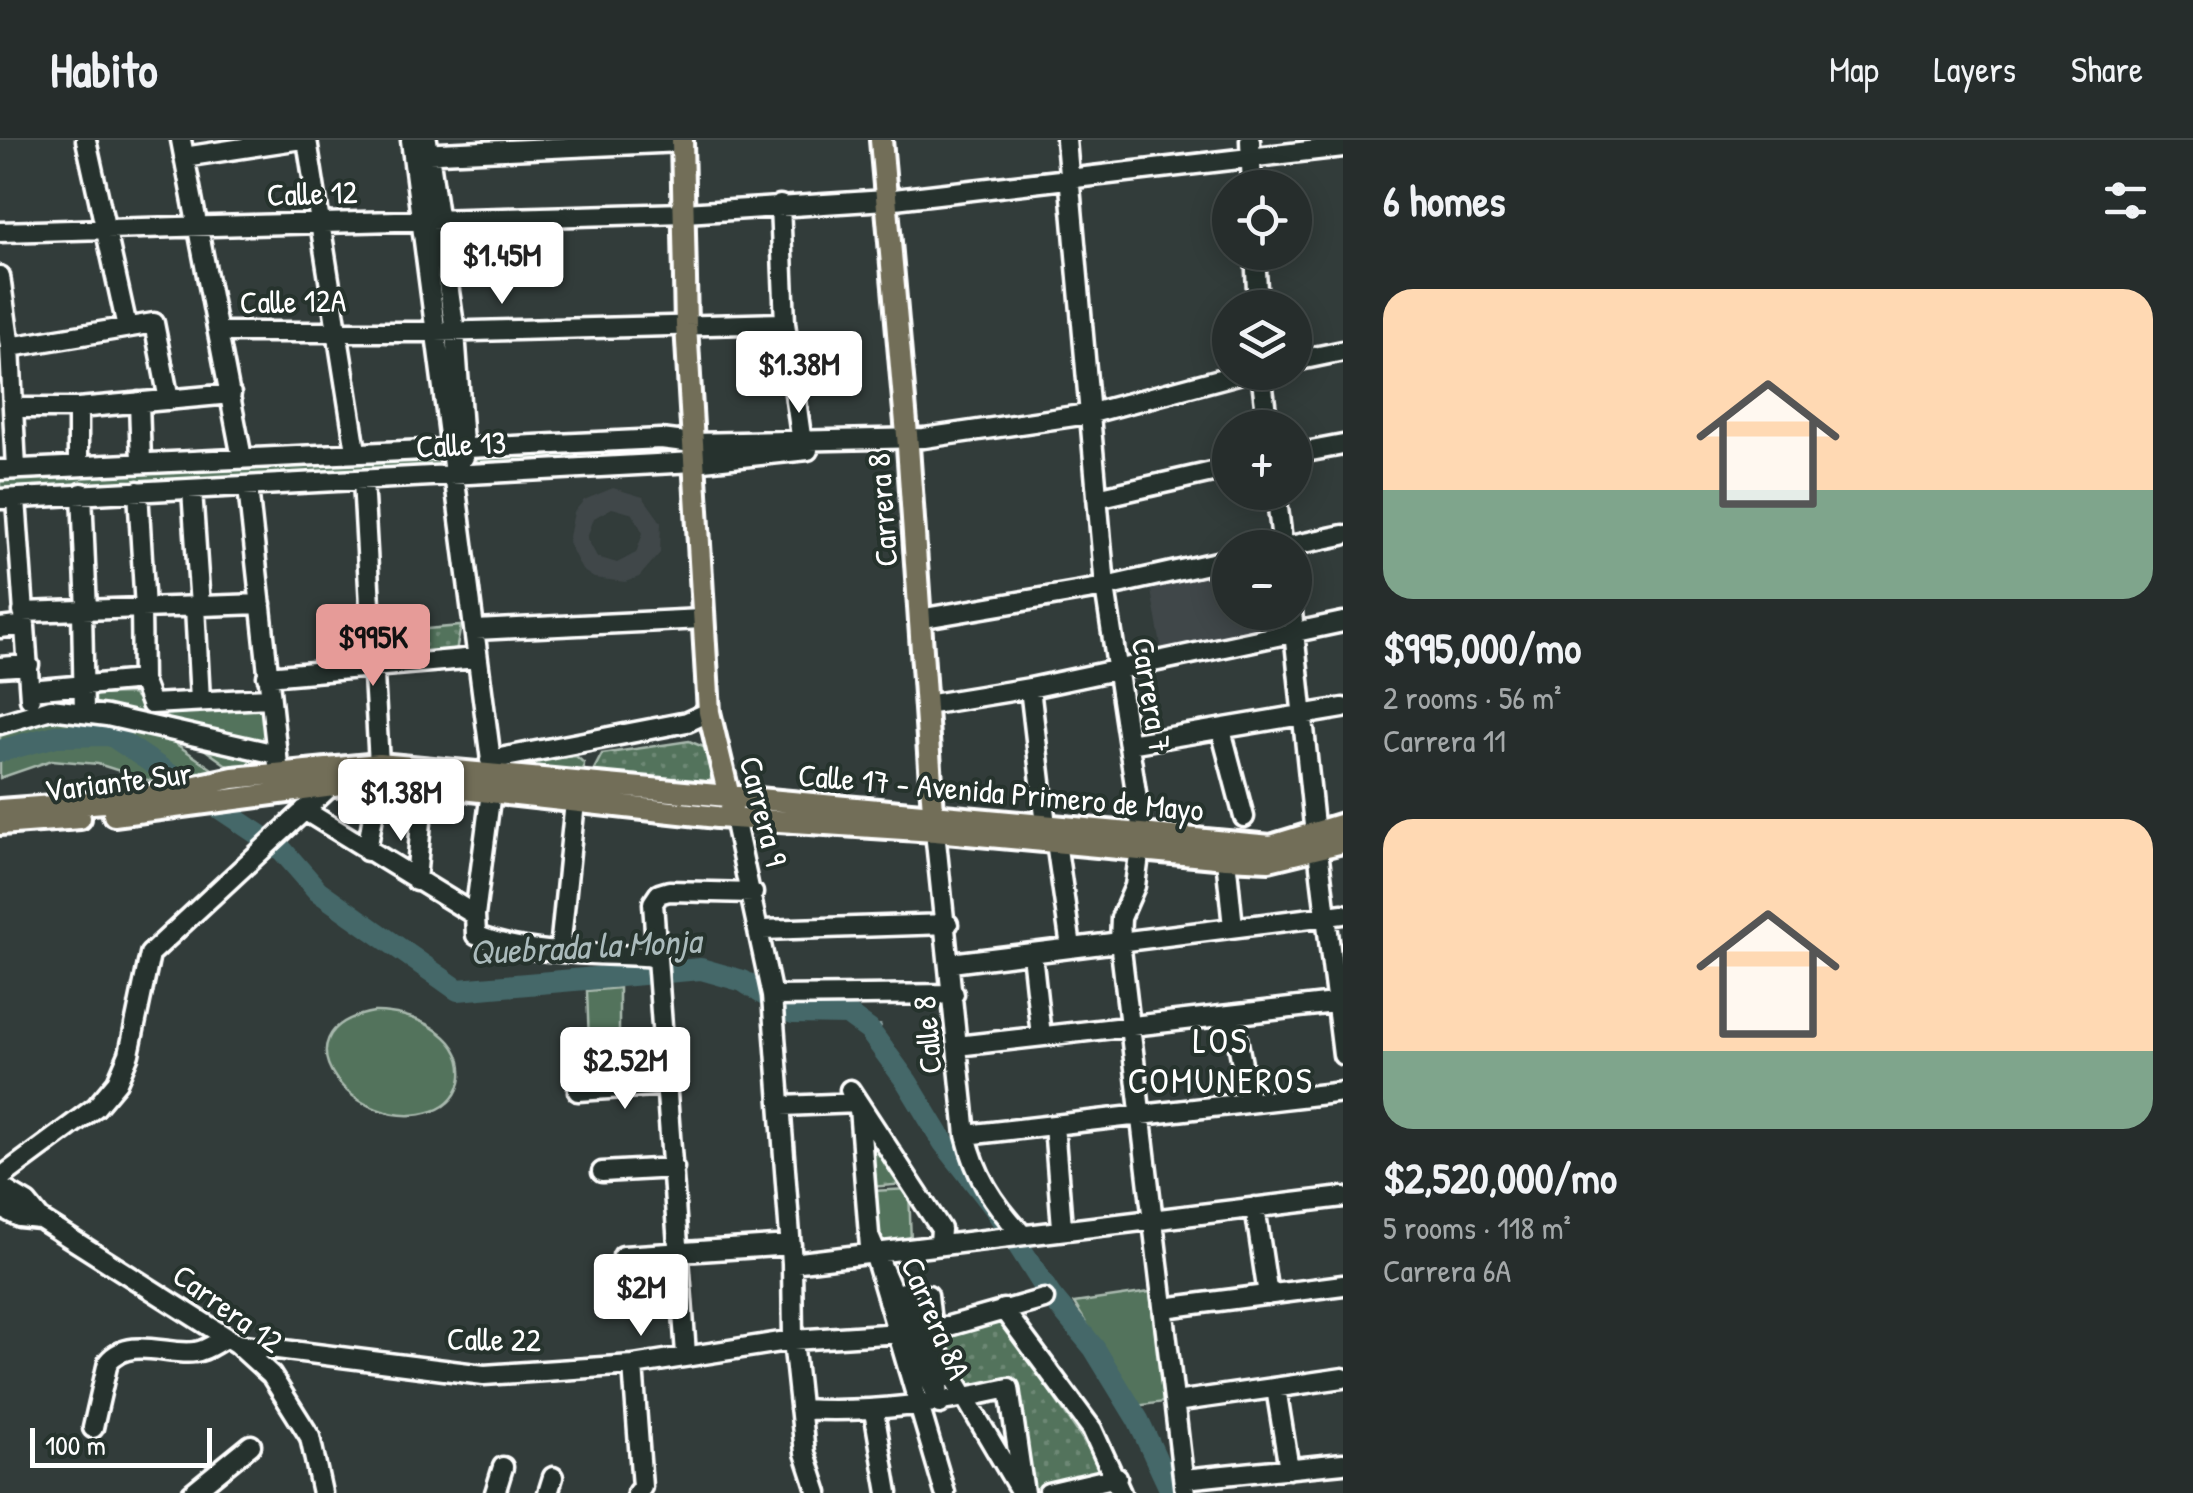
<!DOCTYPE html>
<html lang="en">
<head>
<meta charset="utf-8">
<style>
  body { margin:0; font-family:"Patrick Hand",sans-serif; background:#323938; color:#f1f3f6; height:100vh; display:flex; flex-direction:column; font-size:38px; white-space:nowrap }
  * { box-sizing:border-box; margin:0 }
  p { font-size:32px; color:#a4a8a9 }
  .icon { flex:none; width:55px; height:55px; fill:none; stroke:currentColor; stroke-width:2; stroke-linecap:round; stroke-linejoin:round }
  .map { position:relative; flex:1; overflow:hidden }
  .sheet { display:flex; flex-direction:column; background:#262d2c; width:850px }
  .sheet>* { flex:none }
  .tools { position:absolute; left:1212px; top:30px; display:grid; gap:20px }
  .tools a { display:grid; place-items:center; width:100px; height:100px; border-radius:50%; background:#262d2c; box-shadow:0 5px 25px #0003,0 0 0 2px #424948; font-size:50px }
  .scale { position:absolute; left:30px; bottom:25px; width:182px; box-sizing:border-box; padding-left:10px; border:5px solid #fff; border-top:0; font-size:28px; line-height:35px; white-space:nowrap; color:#fff; -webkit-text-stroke:8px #26332d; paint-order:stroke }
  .price { position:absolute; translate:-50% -85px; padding:0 22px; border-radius:10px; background:#fff; color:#222; font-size:32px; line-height:65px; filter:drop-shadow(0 2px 5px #0008) }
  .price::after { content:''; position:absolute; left:50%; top:60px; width:30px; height:22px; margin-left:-15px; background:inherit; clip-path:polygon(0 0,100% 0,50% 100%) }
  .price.current { background:#e69b98; color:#111 }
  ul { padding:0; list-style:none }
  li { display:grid; align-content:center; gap:20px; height:530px; padding:0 40px }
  li span { display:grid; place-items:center; height:310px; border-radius:30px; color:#555 }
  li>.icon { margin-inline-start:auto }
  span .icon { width:180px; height:180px; fill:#fffc; stroke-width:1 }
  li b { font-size:42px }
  h2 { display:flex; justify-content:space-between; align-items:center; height:120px; padding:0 40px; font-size:42px }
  header { display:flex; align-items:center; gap:60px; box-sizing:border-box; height:140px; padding:0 50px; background:#262d2c; border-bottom:2px solid #424948 }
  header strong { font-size:48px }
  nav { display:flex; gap:55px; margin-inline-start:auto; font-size:35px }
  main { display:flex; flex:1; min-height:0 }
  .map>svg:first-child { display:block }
  .built { fill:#404749; fill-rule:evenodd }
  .grass { fill:#53735c; stroke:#a9b9ae; stroke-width:2.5 }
  .park { fill:url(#park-dots); stroke:#a9b9ae; stroke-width:2.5 }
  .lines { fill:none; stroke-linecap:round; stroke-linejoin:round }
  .stream { stroke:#8fa4a5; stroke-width:4 }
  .river { stroke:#446869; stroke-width:22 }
  .minor-casing { stroke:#fff; stroke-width:25 }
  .major-casing { stroke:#fff; stroke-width:28 }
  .minor { stroke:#26332d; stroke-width:18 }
  .major { stroke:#726e59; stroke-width:20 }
  .labels { text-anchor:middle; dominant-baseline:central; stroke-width:8; stroke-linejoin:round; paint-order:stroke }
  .street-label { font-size:32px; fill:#fff; stroke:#26332d }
  .water-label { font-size:35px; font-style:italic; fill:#abbbbc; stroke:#26332d }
  .neighbourhood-label { font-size:35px; letter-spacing:2.5px; fill:#fff; stroke:#26332d }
</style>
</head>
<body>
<header>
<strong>Habito</strong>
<nav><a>Map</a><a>Layers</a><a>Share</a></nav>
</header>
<main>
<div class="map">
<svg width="1343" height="1353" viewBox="0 0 1343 1353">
  <defs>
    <pattern id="park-dots" width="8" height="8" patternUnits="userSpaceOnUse" patternTransform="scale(2.5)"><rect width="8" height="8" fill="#53735c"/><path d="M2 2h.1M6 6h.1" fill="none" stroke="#6d8874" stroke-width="1.8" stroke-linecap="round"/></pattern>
  </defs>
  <rect width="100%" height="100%" fill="#323c3a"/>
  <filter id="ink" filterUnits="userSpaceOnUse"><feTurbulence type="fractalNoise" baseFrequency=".01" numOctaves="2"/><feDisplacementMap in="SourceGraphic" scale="20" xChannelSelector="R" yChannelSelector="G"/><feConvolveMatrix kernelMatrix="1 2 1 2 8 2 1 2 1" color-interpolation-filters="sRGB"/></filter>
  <g filter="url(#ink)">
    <path class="built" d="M613 348 643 357 661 382 660 413 639 437 625 442 594 438 582 430 568 402 574 372 584 360ZM612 368 633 374 643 393 636 413 617 423 597 417 587 398 594 378Z
      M1230 429V472L1271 473 1272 489 1162 511 1150 445Z"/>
    <path class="grass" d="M446 316V324L0 350V341Z
      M132 554 144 567 251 560 268 568 265 626H228L187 597 90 569 87 555Z
      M49 576 163 595 218 633 160 644 98 624 52 620 0 638V591Z
      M576 616 584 623 583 636 524 631 530 621Z
      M619 848V898L589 902 587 851Z
      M374 872C410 871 465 893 461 937 459 954 448 966 433 971 356 997 270 890 374 872Z
      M909 1049 911 1103 875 1105 872 1051Z
      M1150 1152 1164 1262 1136 1266 1074 1163Z"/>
    <path class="park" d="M668 311 667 315 477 322V315Z
      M461 486 456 511 382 518V493Z
      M689 601 706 608 713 636 704 649 591 635 602 614Z
      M867 987 905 1044 871 1047Z
      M999 1176 1102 1328 1100 1331 1034 1349 1011 1240 946 1250 938 1190Z"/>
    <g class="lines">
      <path class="stream" d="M869 890 880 886"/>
      <path class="river" d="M0 611 56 596 111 595 282 710 318 751 458 850 701 829 743 841 793 873 847 874 869 890 907 942 944 1003 994 1067 1050 1155 1094 1208 1138 1280 1172 1353"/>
      <g class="minor-casing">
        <path id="minor" d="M86 0 127 187
          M181 0 242 318
          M307 0 356 311
          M411 0 493 636 475 775 476 795C523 816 603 813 654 817
          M427 0 455 192 464 317
          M1066 0 1105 447 1142 692 1135 746 1121 778 1120 801 1185 1353
          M1250 0 1252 48
          M418 14 682 2
          M184 17 295 0
          M780 65 785 183 803 310
          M0 92 685 73 886 60 1343 7
          M1255 112 1258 168
          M0 136 10 207 16 329
          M221 192H436L785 183
          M10 207 154 183 169 260
          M1295 221 1343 211
          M1261 232 1268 288
          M139 262 141 322
          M14 268H78L231 254
          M78 268V326
          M1295 314 1343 305
          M0 330 661 299 693 303 924 298 1088 274 1246 232
          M363 340 379 624
          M248 347 279 634
          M192 350 200 466
          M138 351 145 469
          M1276 352 1283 408
          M82 353 87 471
          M1097 358 1230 328
          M0 359 694 322 808 310
          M16 359 30 558
          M1280 408 1343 395
          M195 467 200 560
          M141 469 142 540
          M82 470 84 573
          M23 472 261 464
          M1292 472 1315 695
          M919 479 1105 447 1230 419
          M0 488 25 485
          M476 490 702 479
          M0 527 29 525
          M267 536 477 518
          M1030 548 1046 685
          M30 550 142 540 151 564 269 558
          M926 565 1030 548 1343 482
          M0 584 51 569 107 576 276 614
          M1221 590 1244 677
          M1129 604 1343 568
          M490 620 687 582 709 572
          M304 670 475 775
          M734 678 772 856 792 1123 793 1200 805 1313 818 1353
          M935 691 966 995C976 1036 992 1062 1021 1093
          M1056 702 1071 807
          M1318 710 1343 915
          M367 711 379 640
          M1226 718 1233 787
          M416 741 424 645
          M762 790 948 784
          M560 810 575 662
          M1032 813 1041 896
          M951 823 1343 774
          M772 856 954 854
          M1233 876 1249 961
          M957 906 1343 862
          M850 950 941 1089 940 1103
          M578 951 668 945
          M782 966 858 963
          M859 968 870 1107
          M1054 985 1062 1087
          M966 995 1343 952
          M602 1032 674 1028
          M0 1038 96 967 117 942 129 914 150 814 333 644
          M0 1047 27 1063 40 1079 237 1204 271 1235 310 1297 322 1353
          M0 1067 19 1077 40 1079
          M1255 1067 1268 1155
          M623 1116 791 1105
          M792 1123 1343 1057
          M903 1152 1019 1349
          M928 1155 940 1264 869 1096 945 1353
          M1164 1168 1343 1145
          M1003 1169 1092 1289 1121 1353
          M237 1204 484 1235 633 1225 793 1200 931 1191 1044 1159
          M686 1214 653 763 659 754 669 751 753 753
          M633 1225 642 1347 637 1353
          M1276 1248 1289 1329
          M1175 1262 1343 1238
          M800 1269C872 1273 938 1264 1009 1248L1024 1353
          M874 1271 888 1353
          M93 1288 108 1222C130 1196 167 1216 195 1212 205 1211 216 1203 225 1198
          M1184 1339 1343 1323
          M192 1353 251 1305
          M495 1353 503 1327
          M548 1353 553 1337
          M1048 1353 1117 1337"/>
      </g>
      <g class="major-casing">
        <path id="major" d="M682 0 686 185 709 572 732 669
          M881 0 908 306 934 686
          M0 670 131 660 233 638 379 624 1271 706 1343 684
          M114 675 379 640 717 677 935 691 1226 718 1269 720 1343 702
          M0 684 80 678"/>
      </g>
      <use href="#minor" class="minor"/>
      <use href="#major" class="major"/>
    </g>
  </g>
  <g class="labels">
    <g class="street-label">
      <text transform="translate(312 53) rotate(-2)">Calle 12</text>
      <text transform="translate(293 161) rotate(-1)">Calle 12A</text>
      <text transform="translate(461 304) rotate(-3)">Calle 13</text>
      <text transform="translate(882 370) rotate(-94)">Carrera 8</text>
      <text transform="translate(1152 555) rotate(81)">Carrera 7</text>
      <text transform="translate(118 641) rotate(-7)">Variante Sur</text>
      <text transform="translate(1001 652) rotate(5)">Calle 17 - Avenida Primero de Mayo</text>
      <text transform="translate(764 671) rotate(76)">Carrera 9</text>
      <text transform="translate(927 895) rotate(-95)">Calle 8</text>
      <text transform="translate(228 1168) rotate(36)">Carrera 12</text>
      <text transform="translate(936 1178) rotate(67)">Carrera 8A</text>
      <text transform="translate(494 1199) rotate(1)">Calle 22</text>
    </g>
    <g class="water-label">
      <text transform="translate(585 806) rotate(-3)">Quebrada la Monja</text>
    </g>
    <g class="neighbourhood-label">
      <text x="1221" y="900">LOS<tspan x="1221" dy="40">COMUNEROS</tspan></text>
    </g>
  </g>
</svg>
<div class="tools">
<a><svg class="icon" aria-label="locate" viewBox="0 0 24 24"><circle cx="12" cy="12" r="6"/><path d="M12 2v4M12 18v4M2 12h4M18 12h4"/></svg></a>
<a><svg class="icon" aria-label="layers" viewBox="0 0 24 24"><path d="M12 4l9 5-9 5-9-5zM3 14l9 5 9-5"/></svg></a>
<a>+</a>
<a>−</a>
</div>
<div class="scale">100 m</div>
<b class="price" style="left:502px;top:167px">$1.45M</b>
<b class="price" style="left:799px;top:276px">$1.38M</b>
<b class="price current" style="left:373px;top:549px">$995K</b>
<b class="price" style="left:401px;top:704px">$1.38M</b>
<b class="price" style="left:625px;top:972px">$2.52M</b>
<b class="price" style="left:641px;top:1199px">$2M</b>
</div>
<section class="sheet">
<h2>6 homes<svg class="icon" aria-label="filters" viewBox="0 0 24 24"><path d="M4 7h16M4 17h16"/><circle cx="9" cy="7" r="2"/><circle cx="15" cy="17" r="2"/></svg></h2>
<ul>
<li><span style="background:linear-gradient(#ffd9b3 65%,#7fa58c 0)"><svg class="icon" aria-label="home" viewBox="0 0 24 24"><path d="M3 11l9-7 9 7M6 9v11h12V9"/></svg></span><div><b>$995,000/mo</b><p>2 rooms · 56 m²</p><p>Carrera 11</p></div></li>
<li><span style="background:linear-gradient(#ffd9b3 75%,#7fa58c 0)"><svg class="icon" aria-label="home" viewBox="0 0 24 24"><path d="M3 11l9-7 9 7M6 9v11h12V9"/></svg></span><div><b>$2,520,000/mo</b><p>5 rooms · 118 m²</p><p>Carrera 6A</p></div></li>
</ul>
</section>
</main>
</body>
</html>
